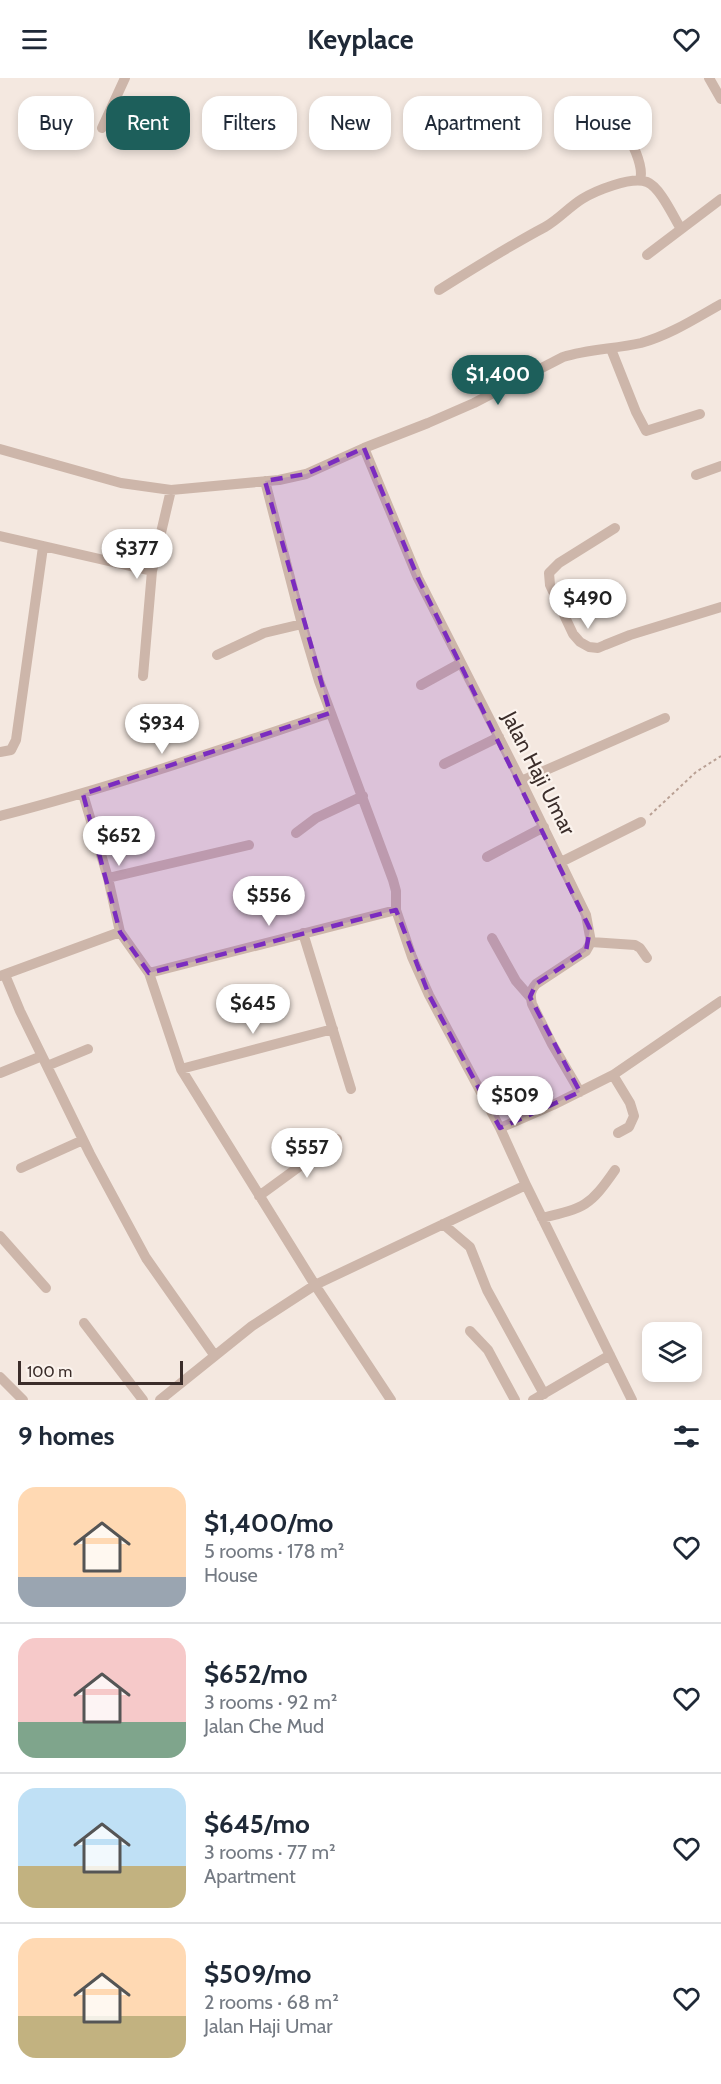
<!DOCTYPE html>
<html lang="en">
<head>
<meta charset="utf-8">
<style>
  body { margin:0; font-family:Cabin,sans-serif; background:#f6f6f7; color:#1f2937; height:100vh; display:flex; flex-direction:column; font-size:22px; white-space:nowrap }
  * { box-sizing:border-box; margin:0 }
  p { font-size:20px; color:#747a83 }
  .icon { flex:none; width:33px; height:33px; fill:none; stroke:currentColor; stroke-width:2; stroke-linecap:round; stroke-linejoin:round }
  .map { position:relative; height:1322px; overflow:hidden }
  .drawer { display:flex; flex-direction:column; background:#fff; flex:1 }
  .drawer>* { flex:none }
  .hud { position:absolute; left:18px; top:18px; width:686px; height:54px; display:flex; gap:12px }
  .buttons { position:absolute; left:642px; top:1244px; display:grid; gap:12px }
  .buttons a { display:grid; place-items:center; width:60px; height:60px; border-radius:12px; background:#fff; box-shadow:0 3px 9px #0003; font-size:30px }
  .scale { position:absolute; left:18px; bottom:15px; width:165px; box-sizing:border-box; padding-left:6px; border:3px solid #3b2d2a; border-top:0; font-size:16px; line-height:21px; white-space:nowrap; color:#3b2d2a; -webkit-text-stroke:4px #fbf3ed; paint-order:stroke }
  .price { position:absolute; translate:-50% -51px; padding:0 14px; border-radius:21px; background:#fff; color:#222; font-size:20px; line-height:39px; filter:drop-shadow(0 2px 3px #0008) }
  .price::after { content:''; position:absolute; left:50%; top:36px; width:18px; height:14px; margin-left:-9px; background:inherit; clip-path:polygon(0 0,100% 0,50% 100%) }
  .price.on { background:#1d5f5b; color:#fff }
  ul { padding:0; list-style:none }
  li { display:flex; align-items:center; gap:18px; height:150px; padding:0 18px }
  li+li { border-top:2px solid #e0e1e3 }
  li span { display:grid; place-items:center; flex:none; width:168px; height:120px; border-radius:18px; color:#555 }
  li>.icon { margin-inline-start:auto }
  span .icon { width:72px; height:72px; fill:#fffc; stroke-width:1 }
  li b { font-size:26px }
  h2 { display:flex; justify-content:space-between; align-items:center; height:72px; padding:0 18px; font-size:26px }
  .chip { padding:0 21px; border-radius:18px; background:#fff; box-shadow:0 3px 9px #0003; font-size:21px; line-height:54px }
  .chip.on { background:#1d5f5b; color:#fff }
  header { display:flex; justify-content:space-between; align-items:center; height:78px; padding:0 18px; background:#fff; font-size:27px; font-weight:700 }
  .map>svg:first-child { display:block }
  .lines { fill:none; stroke-linecap:round; stroke-linejoin:round }
  .path { stroke:#b9a094; stroke-width:2; stroke-dasharray:3 3; stroke-linecap:butt }
  .minor { stroke:#cdb6aa; stroke-width:10 }
  .marked { fill:#7b2cbf; fill-opacity:0.2; stroke:#7b2cbf; stroke-width:4.5; stroke-dasharray:12 8; stroke-linejoin:round }
  .labels { text-anchor:middle; dominant-baseline:central; stroke-width:4.5; stroke-linejoin:round; paint-order:stroke }
  .street-label { font-size:21px; fill:#3b2d2a; stroke:#fbf3ed }
</style>
</head>
<body>
<header><svg class="icon" aria-label="menu" viewBox="0 0 24 24"><path d="M4 6h16M4 12h16M4 18h16"/></svg>Keyplace<svg class="icon" aria-label="heart" viewBox="0 0 24 24"><path d="M12 20l-8-8c-3-5 5-10 8-4 3-6 11-1 8 4z"/></svg></header>
<div class="map">
<svg width="721" height="1322" viewBox="0 0 721 1322">
  <rect width="100%" height="100%" fill="#f4e8e0"/>
  <g class="lines">
    <path class="path" d="M650 737 696 694 721 678"/>
    <path class="minor" d="M709 0 721 21
      M614 31C622 48 646 84 640 102
      M102 50 125 0
      M647 177 721 121
      M439 212C474 190 509 168 545 149 558 142 569 129 582 121 595 113 631 98 647 104 660 109 673 138 681 151
      M611 271 636 334 646 353 700 336
      M364 370 418 500 521 703 586 837 591 864 586 873 536 906C530 913 530 917 532 926L552 966 580 1014
      M0 371 121 405 171 412 279 402 306 396 364 370 428 345 474 325 563 279C588 271 615 271 641 265 670 257 696 240 721 226
      M696 397 721 388
      M265 403 302 546 319 603 393 802 396 813V832L412 879 429 917 500 1050 526 1107 632 1322
      M615 450 559 485 549 495 550 507 573 556 580 564 589 569 598 570 605 567 630 557 721 529
      M0 458 152 493
      M217 577 264 555 302 546
      M143 598 152 493 171 412
      M421 607 461 585
      M0 674 11 672 16 662 43 469
      M444 686 499 659
      M521 703 665 640
      M83 716 108 800 120 854 149 895 181 991 315 1207 391 1322
      M0 738C112 709 220 672 330 635
      M296 755 316 740 363 718
      M487 779 544 749
      M561 784 641 744
      M108 800 249 767
      M303 855 351 1011
      M492 860 516 903 530 919
      M591 864 635 867 640 870 647 880
      M149 895 396 832
      M5 897 20 933 90 1076 146 1180 215 1278
      M0 898 120 854
      M47 988 88 971
      M181 991 333 951
      M0 995 42 978
      M613 997 630 1025 634 1038 629 1049 618 1055
      M500 1050 553 1027 613 997 721 923
      M21 1090 83 1062
      M259 1118 337 1061
      M542 1140C585 1130 590 1128 615 1092
      M443 1146 470 1169 487 1212 544 1316
      M0 1158 46 1210
      M84 1245 143 1322
      M470 1253 488 1272 515 1322
      M0 1299 23 1322
      M160 1322 252 1248 315 1207 526 1107
      M533 1322 610 1277"/>
  </g>
  <path class="marked" d="M364 370 418 500 590 851 586 873 536 906 530 919 580 1014 500 1050 429 917 396 832 149 895 120 854 83 716 330 635 265 403 306 396Z"/>
  <g class="labels">
    <g class="street-label">
      <text transform="translate(539 695) rotate(63)">Jalan Haji Umar</text>
    </g>
  </g>
</svg>
<div class="buttons">
<a><svg class="icon" aria-label="layers" viewBox="0 0 24 24"><path d="M12 4l9 5-9 5-9-5zM3 14l9 5 9-5"/></svg></a>
</div>
<div class="scale">100 m</div>
<b class="price on" style="left:498px;top:328px">$1,400</b>
<b class="price" style="left:137px;top:502px">$377</b>
<b class="price" style="left:588px;top:552px">$490</b>
<b class="price" style="left:162px;top:677px">$934</b>
<b class="price" style="left:119px;top:789px">$652</b>
<b class="price" style="left:269px;top:849px">$556</b>
<b class="price" style="left:253px;top:957px">$645</b>
<b class="price" style="left:515px;top:1049px">$509</b>
<b class="price" style="left:307px;top:1101px">$557</b>
<div class="hud">
<a class="chip">Buy</a>
<a class="chip on">Rent</a>
<a class="chip">Filters</a>
<a class="chip">New</a>
<a class="chip">Apartment</a>
<a class="chip">House</a>
</div>
</div>
<section class="drawer">
<h2>9 homes<svg class="icon" aria-label="filters" viewBox="0 0 24 24"><path d="M4 7h16M4 17h16"/><circle cx="9" cy="7" r="2"/><circle cx="15" cy="17" r="2"/></svg></h2>
<ul>
<li><span style="background:linear-gradient(#ffd9b3 75%,#9aa5b1 0)"><svg class="icon" aria-label="home" viewBox="0 0 24 24"><path d="M3 11l9-7 9 7M6 9v11h12V9"/></svg></span><div><b>$1,400/mo</b><p>5 rooms · 178 m²</p><p>House</p></div><svg class="icon" aria-label="heart" viewBox="0 0 24 24"><path d="M12 20l-8-8c-3-5 5-10 8-4 3-6 11-1 8 4z"/></svg></li>
<li><span style="background:linear-gradient(#f6c9c9 70%,#7fa58c 0)"><svg class="icon" aria-label="home" viewBox="0 0 24 24"><path d="M3 11l9-7 9 7M6 9v11h12V9"/></svg></span><div><b>$652/mo</b><p>3 rooms · 92 m²</p><p>Jalan Che Mud</p></div><svg class="icon" aria-label="heart" viewBox="0 0 24 24"><path d="M12 20l-8-8c-3-5 5-10 8-4 3-6 11-1 8 4z"/></svg></li>
<li><span style="background:linear-gradient(#bfe0f5 65%,#c2b280 0)"><svg class="icon" aria-label="home" viewBox="0 0 24 24"><path d="M3 11l9-7 9 7M6 9v11h12V9"/></svg></span><div><b>$645/mo</b><p>3 rooms · 77 m²</p><p>Apartment</p></div><svg class="icon" aria-label="heart" viewBox="0 0 24 24"><path d="M12 20l-8-8c-3-5 5-10 8-4 3-6 11-1 8 4z"/></svg></li>
<li><span style="background:linear-gradient(#ffd9b3 65%,#c2b280 0)"><svg class="icon" aria-label="home" viewBox="0 0 24 24"><path d="M3 11l9-7 9 7M6 9v11h12V9"/></svg></span><div><b>$509/mo</b><p>2 rooms · 68 m²</p><p>Jalan Haji Umar</p></div><svg class="icon" aria-label="heart" viewBox="0 0 24 24"><path d="M12 20l-8-8c-3-5 5-10 8-4 3-6 11-1 8 4z"/></svg></li>
</ul>
</section>
</body>
</html>
